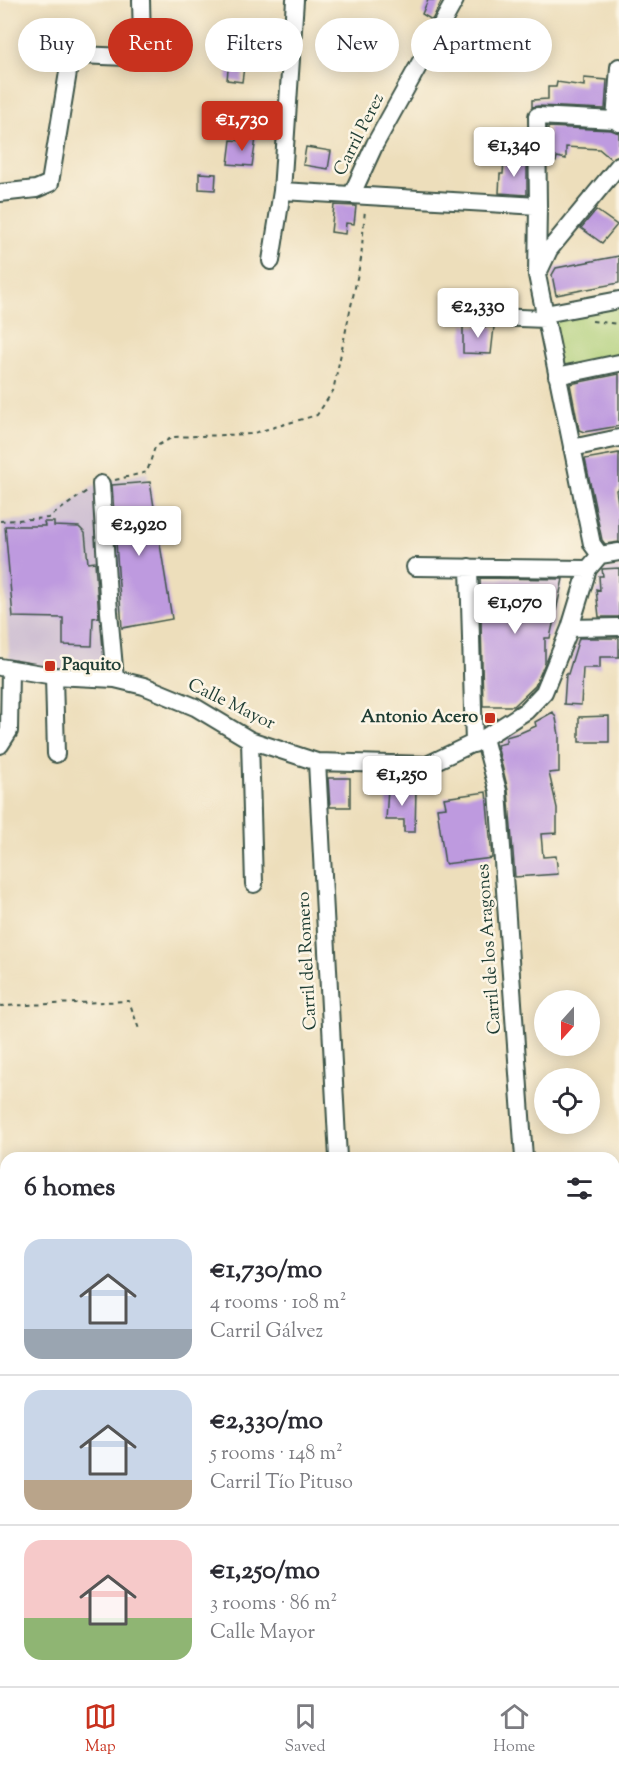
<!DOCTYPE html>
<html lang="en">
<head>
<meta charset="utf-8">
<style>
  body { margin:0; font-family:"Sorts Mill Goudy",serif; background:#f7f7f7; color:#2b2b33; height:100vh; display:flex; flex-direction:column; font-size:22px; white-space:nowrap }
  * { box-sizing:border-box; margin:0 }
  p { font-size:20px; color:#7c7c81 }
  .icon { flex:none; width:33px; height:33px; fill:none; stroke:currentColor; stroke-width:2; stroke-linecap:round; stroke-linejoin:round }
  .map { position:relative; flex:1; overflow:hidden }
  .panel { position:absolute; left:0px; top:1152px; width:620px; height:534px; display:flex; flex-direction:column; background:#fff; border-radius:18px 18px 0 0; box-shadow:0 3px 15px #0003 }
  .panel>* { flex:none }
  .hud { position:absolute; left:18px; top:18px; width:584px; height:54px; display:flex; gap:12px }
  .needle { width:39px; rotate:201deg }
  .fabs { position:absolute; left:534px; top:990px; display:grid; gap:12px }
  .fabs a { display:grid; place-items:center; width:66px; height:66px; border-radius:50%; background:#fff; box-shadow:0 3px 15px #0003; font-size:30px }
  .price { position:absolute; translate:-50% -51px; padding:0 14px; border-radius:6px; background:#fff; color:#222; font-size:20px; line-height:39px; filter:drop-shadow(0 2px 3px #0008) }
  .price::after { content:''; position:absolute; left:50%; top:36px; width:18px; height:14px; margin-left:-9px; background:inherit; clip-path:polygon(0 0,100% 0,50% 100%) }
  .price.active { background:#c8321e; color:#fff }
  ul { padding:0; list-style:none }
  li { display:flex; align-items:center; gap:18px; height:150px; padding:0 24px }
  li+li { border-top:2px solid #e1e1e2 }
  li span { display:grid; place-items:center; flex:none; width:168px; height:120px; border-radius:18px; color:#555 }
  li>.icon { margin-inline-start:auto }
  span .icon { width:72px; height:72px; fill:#fffc; stroke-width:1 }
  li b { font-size:26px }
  h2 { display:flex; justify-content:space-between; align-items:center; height:72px; padding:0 24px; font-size:26px }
  .chip { padding:0 21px; border-radius:27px; background:#fff; box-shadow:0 3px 15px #0003; font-size:21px; line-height:54px }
  .chip.active { background:#c8321e; color:#fff }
  .tabs { display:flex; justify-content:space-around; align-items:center; height:84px; border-top:2px solid #e1e1e2; background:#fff; font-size:16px; color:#7c7c81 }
  .tabs a { display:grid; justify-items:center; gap:3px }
  .tabs .active { color:#c8321e }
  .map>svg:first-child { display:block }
  .industrial { fill:#cdbed2 }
  .green { fill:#adce77; stroke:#668656; stroke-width:1.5 }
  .building { fill:#be9adf }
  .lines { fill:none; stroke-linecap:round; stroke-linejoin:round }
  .minor-casing { stroke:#3e5548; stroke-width:20 }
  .path { stroke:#3e5548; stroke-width:2; stroke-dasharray:4.5 4.5; stroke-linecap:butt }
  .minor { stroke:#fff; stroke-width:16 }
  .poi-dot { fill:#c8321e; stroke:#fcf5e5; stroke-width:2 }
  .labels { text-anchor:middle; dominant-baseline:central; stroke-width:5; stroke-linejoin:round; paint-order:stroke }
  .street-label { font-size:18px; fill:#1f3d34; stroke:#fcf5e5 }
  .poi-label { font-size:18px; font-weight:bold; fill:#1f3d34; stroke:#fcf5e5; text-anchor:start }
</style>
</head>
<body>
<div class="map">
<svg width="619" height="1686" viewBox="0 0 619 1686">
  <rect width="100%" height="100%" fill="#fcf5e5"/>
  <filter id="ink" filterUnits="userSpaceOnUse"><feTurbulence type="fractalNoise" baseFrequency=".0167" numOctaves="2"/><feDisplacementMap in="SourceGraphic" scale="12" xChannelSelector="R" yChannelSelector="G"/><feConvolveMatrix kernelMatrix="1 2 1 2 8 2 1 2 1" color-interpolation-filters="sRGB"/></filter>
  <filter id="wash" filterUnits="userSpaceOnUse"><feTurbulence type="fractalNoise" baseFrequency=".008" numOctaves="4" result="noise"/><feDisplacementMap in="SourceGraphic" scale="24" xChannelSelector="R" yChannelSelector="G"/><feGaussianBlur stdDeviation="1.35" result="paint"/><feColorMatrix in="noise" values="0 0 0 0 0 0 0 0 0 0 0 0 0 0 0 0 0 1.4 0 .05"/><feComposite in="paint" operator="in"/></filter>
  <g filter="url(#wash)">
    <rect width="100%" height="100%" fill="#eddebb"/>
    <path class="industrial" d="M147 472 169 604 109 612 115 679 10 669 1 521 48 518 95 485Z"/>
    <path class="green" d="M619 301V363L557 375 546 315Z
      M619 1179V1686H618L614 1651V1180Z"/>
    <g id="blocks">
      <path class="building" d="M428 0H442L432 20 422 14Z
        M230 50 246 52 242 82 227 80Z
        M584 78 607 80 605 109 538 106 532 107V100L548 99V87H556L557 82 584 86Z
        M548 127 611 130 619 133V155L611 159 599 149 566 147V159L557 157 556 162 548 161Z
        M243 136 256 138 252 166 228 164 231 140 243 141Z
        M306 147 331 151 328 169 303 165Z
        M504 160 527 163V195L499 193 500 174H503Z
        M199 173 216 174 215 190 199 189Z
        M334 205 356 206 354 224 346 223 345 234 331 232Z
        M596 210 617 225 602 243 581 228Z
        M619 256V283L556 295 552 275 556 268Z
        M463 323 471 326 494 327 491 354 463 353Z
        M619 374V426L584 432 579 430 570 384Z
        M619 453V489L616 490 619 510V542L605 544 602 540 585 459Z
        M150 482 172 619 122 628 112 485Z
        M44 522H54V526L79 527 85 533 88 563 95 562 99 617 93 618 92 646 63 645V618L13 617 5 526H45Z
        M619 568V617H599L596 589 600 590 599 576H603L602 569Z
        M480 578 563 579 550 638H545V663L535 686 514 706H483Z
        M579 638H619V657H600V668H583L581 705 564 704 566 674H568Z
        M553 712 556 718 559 735V772L549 773 557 808V833L541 834 543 857 556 856 558 874 515 877 508 790 497 745 506 743V737L520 733 536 726 535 722Z
        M609 716V742H579V717Z
        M328 778H350V807H330Z
        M388 788H416L415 832H404V820H386Z
        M486 792 492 858 445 864 437 808 446 807 444 798Z"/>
    </g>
  </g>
  <g filter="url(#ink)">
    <use href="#blocks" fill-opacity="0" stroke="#3e5548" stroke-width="1.5"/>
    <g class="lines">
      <g class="minor-casing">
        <path id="minor" d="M615 120 619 67
          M282 191 538 206 537 275 592 544 600 555
          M0 193 36 189 50 183 69 66 80 55 126 57 142 40 141 0
          M352 194 375 144 455 0
          M538 206 537 116 615 120 619 123
          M271 261 282 191 295 0
          M540 269 549 250 619 165
          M545 314 619 300
          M471 316 545 319
          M557 376 619 363
          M572 448 619 438
          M101 484 109 612 115 679
          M415 567 588 569
          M469 567 474 744
          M570 628 619 627
          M0 667 54 676 115 679 144 686 195 707 250 740 317 762 427 765 484 738 526 711 544 692 570 628 588 569 600 555 619 552
          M54 676 56 754
          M484 738 498 791 524 1158
          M250 740 254 884
          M0 745 9 731 10 669
          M317 762 338 1158
          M371 1680V1686
          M606 1680V1686"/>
      </g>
      <path class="path" d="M592 321 619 324
        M115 480 147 472 155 447 173 437 250 434 317 415 333 391 361 259 365 209
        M0 521 48 518 87 491
        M0 1006 129 1001 140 1032
        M0 1214 6 1215
        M0 1681 16 1680"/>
      <use href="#minor" class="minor"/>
    </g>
  </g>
  <g class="poi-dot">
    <rect x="44" y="660" width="12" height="12" rx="3"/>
    <rect x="484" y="712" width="12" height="12" rx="3"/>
  </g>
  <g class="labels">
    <g class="street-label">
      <text transform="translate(360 135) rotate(-63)">Carril Perez</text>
      <text transform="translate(231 705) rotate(26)">Calle Mayor</text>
      <text transform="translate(490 949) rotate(-94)">Carril de los Aragones</text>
      <text transform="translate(308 961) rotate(-93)">Carril del Romero</text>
    </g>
    <g class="poi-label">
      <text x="62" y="666">Paquito</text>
      <text x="478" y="718" text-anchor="end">Antonio Acero</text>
    </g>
  </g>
</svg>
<div class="fabs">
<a><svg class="needle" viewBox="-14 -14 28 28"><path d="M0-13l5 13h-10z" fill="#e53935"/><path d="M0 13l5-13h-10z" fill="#7c7c81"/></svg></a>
<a><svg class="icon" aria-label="locate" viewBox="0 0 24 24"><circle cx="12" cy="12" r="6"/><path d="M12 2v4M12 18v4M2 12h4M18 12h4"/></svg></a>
</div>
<b class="price active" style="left:242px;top:152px">€1,730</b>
<b class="price" style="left:514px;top:178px">€1,340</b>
<b class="price" style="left:478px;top:339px">€2,330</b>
<b class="price" style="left:139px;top:557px">€2,920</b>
<b class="price" style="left:515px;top:635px">€1,070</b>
<b class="price" style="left:402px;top:807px">€1,250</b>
<div class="hud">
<a class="chip">Buy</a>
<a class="chip active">Rent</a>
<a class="chip">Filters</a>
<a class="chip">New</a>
<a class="chip">Apartment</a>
</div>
<section class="panel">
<h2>6 homes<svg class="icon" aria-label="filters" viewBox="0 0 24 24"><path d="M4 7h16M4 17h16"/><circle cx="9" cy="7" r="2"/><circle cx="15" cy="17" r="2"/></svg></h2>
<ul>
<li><span style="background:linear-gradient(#c9d6e8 75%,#9aa5b1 0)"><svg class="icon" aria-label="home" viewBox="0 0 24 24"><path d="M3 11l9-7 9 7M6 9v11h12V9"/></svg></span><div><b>€1,730/mo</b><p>4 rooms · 108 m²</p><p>Carril Gálvez</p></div></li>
<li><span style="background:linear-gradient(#c9d6e8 75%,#b9a48a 0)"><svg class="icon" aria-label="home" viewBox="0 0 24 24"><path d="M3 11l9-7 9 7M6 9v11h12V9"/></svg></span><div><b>€2,330/mo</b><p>5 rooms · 148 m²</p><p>Carril Tío Pituso</p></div></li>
<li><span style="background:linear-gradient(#f6c9c9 65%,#8fb573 0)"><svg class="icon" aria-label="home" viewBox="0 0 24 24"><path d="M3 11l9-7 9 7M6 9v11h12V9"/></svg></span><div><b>€1,250/mo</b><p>3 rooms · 86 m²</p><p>Calle Mayor</p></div></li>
</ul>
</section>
</div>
<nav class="tabs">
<a class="active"><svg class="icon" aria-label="map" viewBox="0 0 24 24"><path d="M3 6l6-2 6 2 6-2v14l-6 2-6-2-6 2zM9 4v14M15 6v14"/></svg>Map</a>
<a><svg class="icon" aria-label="saved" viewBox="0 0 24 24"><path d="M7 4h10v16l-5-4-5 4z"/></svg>Saved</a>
<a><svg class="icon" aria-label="home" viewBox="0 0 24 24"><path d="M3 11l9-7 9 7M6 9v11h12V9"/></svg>Home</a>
</nav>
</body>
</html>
